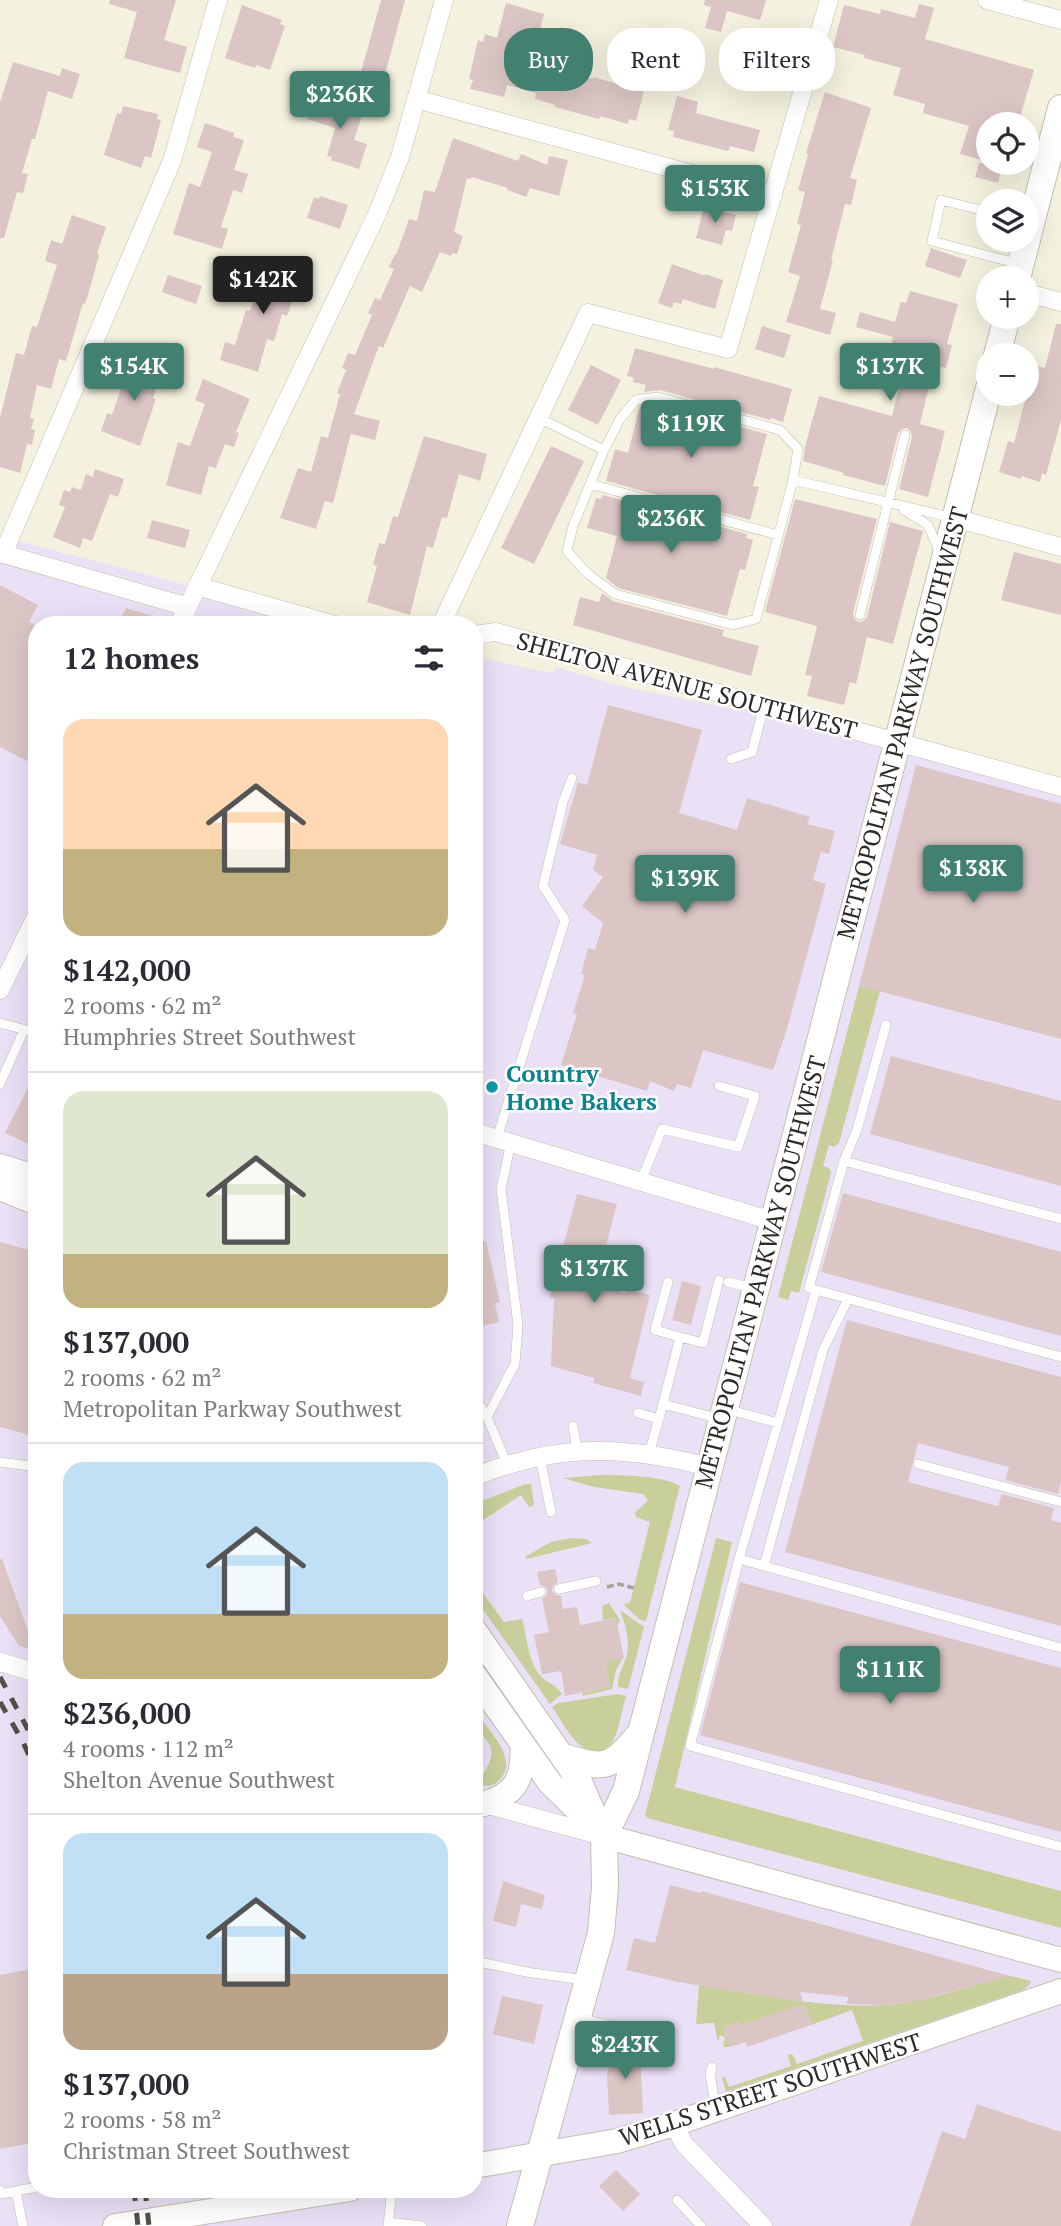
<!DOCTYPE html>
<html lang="en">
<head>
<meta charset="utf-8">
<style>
  body { margin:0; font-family:"PT Serif",serif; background:#f7f7f7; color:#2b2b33; height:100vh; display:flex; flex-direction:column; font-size:26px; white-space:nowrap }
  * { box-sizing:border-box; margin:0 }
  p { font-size:23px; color:#7c7c81 }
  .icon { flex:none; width:38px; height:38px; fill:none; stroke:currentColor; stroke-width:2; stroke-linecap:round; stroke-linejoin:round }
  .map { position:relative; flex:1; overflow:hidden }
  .drawer { position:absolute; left:28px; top:616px; width:455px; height:1582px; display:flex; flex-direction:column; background:#fff; border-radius:28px; box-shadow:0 7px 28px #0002 }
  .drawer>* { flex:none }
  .top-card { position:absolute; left:504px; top:28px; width:452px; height:63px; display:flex; gap:14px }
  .buttons { position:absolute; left:976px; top:112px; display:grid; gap:14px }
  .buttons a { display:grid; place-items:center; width:63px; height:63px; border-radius:50%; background:#fff; box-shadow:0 7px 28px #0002; font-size:35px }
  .price { position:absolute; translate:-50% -60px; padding:0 16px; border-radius:7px; background:#42816f; color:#fff; font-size:23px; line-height:46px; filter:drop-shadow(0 2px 4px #0008) }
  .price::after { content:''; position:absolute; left:50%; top:42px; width:21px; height:16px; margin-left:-10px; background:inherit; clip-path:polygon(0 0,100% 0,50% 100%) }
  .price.current { background:#222; color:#fff }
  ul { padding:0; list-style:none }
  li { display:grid; align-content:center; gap:14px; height:371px; padding:0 35px }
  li+li { border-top:2px solid #e1e1e2 }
  li span { display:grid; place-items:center; height:217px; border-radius:21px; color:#555 }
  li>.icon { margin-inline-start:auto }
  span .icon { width:126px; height:126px; fill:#fffc; stroke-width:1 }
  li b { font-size:30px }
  h2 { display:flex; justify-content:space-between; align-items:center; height:84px; padding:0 35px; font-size:30px }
  .pill { padding:0 24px; border-radius:28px; background:#fff; box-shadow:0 7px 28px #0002; font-size:24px; line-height:63px }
  .pill.current { background:#42816f; color:#fff }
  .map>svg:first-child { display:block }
  .industrial { fill:#ebe1f7 }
  .green { fill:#c9cf9b }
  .building { fill:#dbc6c5 }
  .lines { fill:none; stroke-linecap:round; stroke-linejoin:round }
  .lane-casing { stroke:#c2bfad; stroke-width:10 }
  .street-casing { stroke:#c2bfad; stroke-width:19 }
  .secondary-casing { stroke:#c2bfad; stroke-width:26 }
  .primary-casing { stroke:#c2bfad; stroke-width:28 }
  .path { stroke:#a7a496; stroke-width:3.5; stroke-dasharray:7 3.5; stroke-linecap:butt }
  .lane { stroke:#fff; stroke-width:9 }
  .street { stroke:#fff; stroke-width:18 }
  .secondary { stroke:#fff; stroke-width:24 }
  .primary { stroke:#fff; stroke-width:26 }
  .rail { stroke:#525048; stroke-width:5; stroke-dasharray:12 12; stroke-linecap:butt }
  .culture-dot { fill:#0f9aa8; stroke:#fff; stroke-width:2.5 }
  .labels { text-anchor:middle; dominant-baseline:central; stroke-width:5; stroke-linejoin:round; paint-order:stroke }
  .street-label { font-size:24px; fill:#2d2b25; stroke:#fff }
  .culture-label { font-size:24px; font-weight:bold; fill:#0d838f; stroke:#fff; text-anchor:start }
</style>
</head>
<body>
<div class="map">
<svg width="1061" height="2226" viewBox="0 0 1061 2226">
  <rect width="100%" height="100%" fill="#f4f1de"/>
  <path class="industrial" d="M0 536 339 625H37V2189H474V657L553 673 556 667 625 687 892 741 1061 786V2226H0Z"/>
  <path class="green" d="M859 986 880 991 839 1143 834 1147 829 1145 823 1166 829 1168 831 1173 799 1293 791 1291 788 1300 778 1297Z
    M602 1475C620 1475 667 1476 680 1486L646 1621 640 1620 623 1604 630 1603 650 1522 636 1517 635 1513 648 1500 643 1494 594 1487 563 1478Z
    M525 1484H531L534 1503 533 1506 529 1507 521 1495 474 1526V1504Z
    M572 1538 586 1539 592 1543 526 1559 525 1557 551 1542Z
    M716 1538 732 1542 675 1787 1061 1891V1928L647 1818 645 1815Z
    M474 1581 504 1622 522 1619C527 1636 528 1662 540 1675 547 1684 556 1684 562 1694L550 1704 474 1597Z
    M609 1603 620 1620 617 1626 615 1618 603 1620 602 1606Z
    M620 1610 644 1627 628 1689 618 1687C617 1675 624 1666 627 1654 630 1640 625 1624 620 1610Z
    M623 1658 616 1670 612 1689 583 1696 582 1693 610 1687 605 1662Z
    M618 1694 626 1696C622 1710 620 1726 614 1739 612 1744 608 1748 602 1750 579 1759 563 1722 552 1707L558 1703Z
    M474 1711C486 1727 519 1758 501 1778 494 1787 487 1787 476 1784 512 1737 474 1746 474 1711Z
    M998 1973 1031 1981 1030 1984 1023 1990 726 2092 722 2077H725L729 2087 791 2066 788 2056 790 2054 793 2055 797 2064 863 2041 852 2010 811 2025 804 2005 741 2025 739 2022 723 2027 730 2047H723L725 2037 720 2035 718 2042 714 2023 696 2024 699 1985C759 1994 824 2009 885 2005 923 2002 959 1989 995 1980Z"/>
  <path class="building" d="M110 0H176L164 40 187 47 180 73 124 58 137 12 109 4Z
    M381 0H405L376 108 353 101Z
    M705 0H766L760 20 727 11 721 32 705 28 711 7 704 5Z
    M506 3 544 14 534 52 551 56 549 62 555 63 554 69 593 79V77L622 85 623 81 645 87 636 121 629 119 628 124 600 116 599 119 555 107V105L535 99 536 93 507 85 504 97 470 89 473 80 469 79 478 40 483 42 485 34 497 38Z
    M919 4 934 8 925 39 1034 70 1018 124H989V162L960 154 969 126 923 113 925 104 893 95 901 68 864 58 865 55 833 47 844 5 880 14 881 9 915 18Z
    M242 5 282 20 280 24 285 26 270 70 256 65 255 68 225 58Z
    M750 41 782 49 777 67 745 59Z
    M13 62 60 76 62 68 80 74 72 99 48 91 35 139H32L22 173 28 174 23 193 17 192 4 238H0V102Z
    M825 92 871 108 850 178 857 180 851 205 845 204 831 260H833L820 309 836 313 830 335 786 322 800 276 788 272 801 225 797 224 805 192 798 190 808 154 806 153Z
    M677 96 698 102 696 113 760 130 754 152 730 146 728 151 673 137 674 131 668 130Z
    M314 97 363 112 354 140 367 144 359 169 331 160 332 157 327 156 335 128 307 119Z
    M123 106 158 114 157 119 161 120 151 158 145 156 141 168 104 155 117 113 121 114Z
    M205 123 234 133 233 137 244 140 234 170 248 174 242 193 233 190 221 227 228 229 222 249 173 234 189 183 200 187 212 152 197 147Z
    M453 138 518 161 521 154 547 165 549 156 568 160 559 196 530 188 526 197 507 190 508 188 472 177 471 179 467 178 454 232 463 236 457 254 452 253 451 256 440 252 422 292 410 286 383 348 379 346 354 414 380 421 375 440 351 434 333 503 325 501 316 529 280 518 298 468 311 472 321 436 328 438 340 394 337 393 346 370 342 368 348 353 355 355 372 315 368 313 375 298 380 300 394 269 389 267 395 254 396 255 409 219 417 221 424 190 435 192Z
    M979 163H1003L998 183 975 177Z
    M320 196 348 205 340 229 307 218 314 197 319 199Z
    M704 206 736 215 732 231 726 230 722 245 696 238Z
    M72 215 106 227 97 254 99 255 88 295 85 304 83 303 66 361 59 359 51 389 37 385 30 418 34 419 31 429 35 430 32 445 27 444 20 473 0 467V418L16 353 24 355 32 326 37 327 57 265 45 261 51 240 62 244Z
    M931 248 967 260 960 278 925 266Z
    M268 260 302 270 287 316 282 314 274 341 267 339 258 372 220 360 225 342 235 345 246 310 250 311Z
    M672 264 705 276V274L723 280 715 309 683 299 681 304 674 302 672 308 658 303Z
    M168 275 202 286 196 304 162 292Z
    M910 291 958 304 947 344 952 345 946 368 934 365 920 424 945 431 928 497 899 489 912 437 911 432 907 428 902 429 898 433 885 486 843 475 844 473 803 461 805 447 819 396 892 416 899 389 891 386 899 354 893 353 894 348 891 347 893 337 856 327 860 312 895 322 901 302 906 303Z
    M1056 324H1061V420L1046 475 1042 473 1040 482 1021 476V479L999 472 1008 441 1014 443 1034 365 1045 368Z
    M762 326 791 335 784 358 755 349Z
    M635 348 714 369V367L792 389 783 422 771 418 770 420 660 390 644 392 646 385 633 382 634 378 627 376Z
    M126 359 162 369 153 398 156 399 140 446 101 431 107 413 112 415 124 379 120 378Z
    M591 365 621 380 598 425 568 410Z
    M203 379 250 399 236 432 239 433 234 447 225 444 216 468 209 466 201 495 166 485 178 442 190 446 205 404 195 400Z
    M658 404 767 434 753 486 759 487 750 520 606 481 615 449 628 453 640 406Z
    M424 436 487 454 480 481 459 474 447 518 442 517 433 548 427 546 410 615 367 602 377 566 373 565 379 543 385 544 393 516 398 517Z
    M551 446 584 461 534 564 501 548Z
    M95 469 124 479 118 497 110 494 92 541 83 538 80 548 53 537 65 507 59 505 64 490 70 492 72 487 81 490 86 474 93 477Z
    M603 495 747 534 746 538 753 540 745 570 740 569 727 616 618 588 606 578 617 536 587 528 596 498 601 499Z
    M795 499 877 519 853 613 854 618 858 622 863 621 867 617 890 522 923 531 893 644 867 637 856 684 850 682 844 705 807 696 812 676 805 675 817 626 765 612Z
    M152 520 190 530 185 548 147 538Z
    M1014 552 1061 564V615L1001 600Z
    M0 585 38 605 29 622 37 626V766L0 747Z
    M602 593 613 601 724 630 722 636 759 646 751 676 573 625 580 597 599 602Z
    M126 608 169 621 168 625H117Z
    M608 705 702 730 679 813 737 830 747 798 810 817 807 824 835 831 829 854 821 852 813 880 826 884 787 1029 773 1070 703 1050 691 1088 677 1084 674 1091 650 1081 647 1091 561 1065 577 1014 573 1013 585 975 581 974 588 948 595 950 603 923 582 906 603 877 593 870 597 855 560 844 578 782 587 785Z
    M916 765 1061 804V1039L859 986Z
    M891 1056 1061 1101V1186L870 1134Z
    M37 1070V1148L5 1133Z
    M843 1193 1061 1252V1336L821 1272Z
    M577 1194 617 1204 596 1285 625 1293 626 1289 650 1295 630 1378 644 1382 641 1396 593 1383 594 1378 551 1366 554 1298 550 1297Z
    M486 1241 500 1302 495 1303 499 1322 474 1328V1243Z
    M0 1242 37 1252V1337L29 1435 0 1427Z
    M682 1281 701 1286 691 1325 672 1320Z
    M847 1320 1061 1377V1482L1058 1494 1005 1480 1009 1467 918 1443 908 1482 998 1506 1002 1494 1054 1508 1051 1520 1061 1523V1626L785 1552Z
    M0 1559H2L35 1650 19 1646 0 1616Z
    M555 1569 558 1582 553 1586 552 1591 556 1595 561 1596 563 1609 577 1607 580 1625 616 1618 624 1658 605 1662 610 1687 565 1696 561 1671 542 1674 534 1635 549 1632 542 1599 546 1596 548 1591 545 1587 540 1585 537 1572Z
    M740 1582 1061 1668V1832L700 1735Z
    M503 1881 545 1895 542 1909 521 1904 516 1927 493 1921Z
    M670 1885 701 1893V1891L1010 1976 915 2001 884 2005 846 2004 849 1997 800 1992 803 2002 678 1982 626 1970 634 1938 655 1943Z
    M37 1968V2142L0 2149V1975Z
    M502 1996 543 2005 534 2044 493 2034Z
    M804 2004 811 2025 747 2047 746 2042 730 2047 723 2027 739 2022 741 2025Z
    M615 2043 640 2049 643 2113 609 2115 607 2075Z
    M977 2104 1061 2132V2226H910L942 2131 965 2139Z
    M616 2170 640 2194 623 2211 599 2186Z"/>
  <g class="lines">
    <g class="lane-casing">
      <path id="lane" d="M989 212 941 200 932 241 1019 264
        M539 418 604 450 573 526 567 551 587 573 615 594 733 625 756 619 793 480 954 518
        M604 450 620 419 636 400 658 397 780 430 798 449 793 480
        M590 484 778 535
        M904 510 928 525 939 550
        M860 615 905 435
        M731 759 752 752 764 706
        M0 1023 37 1033
        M886 1025 857 1130 844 1161 809 1288 1061 1357
        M0 1084 24 1030
        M509 1098 536 1105
        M497 1138 565 920 543 886 563 802 572 778
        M844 1161 1061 1219
        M641 1181 662 1129 738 1147 755 1096 719 1086
        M668 1282 655 1330 680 1337 663 1404 720 1419
        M728 1282 753 1288
        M680 1337 703 1343 719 1280
        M474 1396 487 1417
        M726 1409 778 1423 816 1290
        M638 1413 659 1419
        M778 1423 739 1559 690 1746 1061 1847
        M573 1426 577 1451
        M649 1454 663 1404
        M540 1457 551 1512
        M0 1462 37 1467
        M507 1464 487 1417 515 1364 518 1325 501 1189 511 1142
        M918 1464 1061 1502
        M739 1559 1061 1648
        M764 1566 823 1350 848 1299
        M559 1589 596 1581
        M527 1596 541 1592
        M474 1961 532 1973 586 1980
        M580 2018 650 2035
        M712 2067 710 2074 716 2109
        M0 2190 1 2194 16 2191
        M677 2200 701 2226
        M388 2222 422 2226
        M23 2226 16 2191 37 2187
        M388 2226 392 2189"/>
    </g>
    <g class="street-casing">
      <path id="street" d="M987 0 1061 20
        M416 99 773 196
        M1027 293 1061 302
        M955 518 1061 547
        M0 553 188 607
        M3 554 172 161 218 0
        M197 586 335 625
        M179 625 378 212 400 157 444 0
        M441 625 588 313 728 349 829 0
        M474 635 496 632 1061 787
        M0 990 37 915
        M474 1132 773 1221
        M474 1477C556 1443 625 1445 709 1467
        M0 1662 37 1673
        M481 1803 603 1836
        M674 2124 684 2144 763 2226"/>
    </g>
    <g class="secondary-casing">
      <path id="secondary" d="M0 1166 37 1178
        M0 1188 37 1203
        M474 1630 580 1782 599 1826
        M474 1675 550 1783 604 1836 1061 1960
        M484 1804C518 1793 522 1779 523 1746
        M474 2166 617 2141 674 2124 1061 1991
        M115 2226 350 2189"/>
    </g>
    <g class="primary-casing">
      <path id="primary" d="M1027 239 1061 108
        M1017 278 1027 240
        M997 355 1007 317
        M564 1757C606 1770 611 1768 639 1735
        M520 2226 601 1933 605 1887 604 1836 626 1791 989 388"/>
    </g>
    <path class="path" d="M607 1587 619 1584 634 1588"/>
    <use href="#lane" class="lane"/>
    <use href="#street" class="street"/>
    <use href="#secondary" class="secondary"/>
    <use href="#primary" class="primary"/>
    <path class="rail" d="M0 1677 33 1739
      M0 1702 23 1742 37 1773
      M134 2189 138 2226
      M145 2189 149 2226"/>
  </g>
  <circle class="culture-dot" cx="492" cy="1087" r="7"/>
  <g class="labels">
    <g class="street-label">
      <text transform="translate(687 685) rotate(15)">SHELTON AVENUE SOUTHWEST</text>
      <text transform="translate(902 723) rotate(-75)">METROPOLITAN PARKWAY SOUTHWEST</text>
      <text transform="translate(760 1272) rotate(-75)">METROPOLITAN PARKWAY SOUTHWEST</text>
      <text transform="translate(770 2089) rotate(-18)">WELLS STREET SOUTHWEST</text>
    </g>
    <g class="culture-label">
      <text x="506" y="1073">Country<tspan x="506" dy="28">Home Bakers</tspan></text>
    </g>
  </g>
</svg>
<div class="buttons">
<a><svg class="icon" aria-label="locate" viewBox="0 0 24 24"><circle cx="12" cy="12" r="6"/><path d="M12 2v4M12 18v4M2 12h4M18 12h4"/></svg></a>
<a><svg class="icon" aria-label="layers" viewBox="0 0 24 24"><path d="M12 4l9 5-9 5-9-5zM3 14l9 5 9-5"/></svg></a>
<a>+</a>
<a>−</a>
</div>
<b class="price" style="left:340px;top:131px">$236K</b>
<b class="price" style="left:715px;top:225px">$153K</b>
<b class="price current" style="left:263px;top:316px">$142K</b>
<b class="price" style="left:134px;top:403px">$154K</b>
<b class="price" style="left:890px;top:403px">$137K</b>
<b class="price" style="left:691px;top:460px">$119K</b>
<b class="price" style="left:671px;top:555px">$236K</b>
<b class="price" style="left:973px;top:905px">$138K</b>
<b class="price" style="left:685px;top:915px">$139K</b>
<b class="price" style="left:594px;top:1305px">$137K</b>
<b class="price" style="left:890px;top:1706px">$111K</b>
<b class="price" style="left:625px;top:2081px">$243K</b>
<div class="top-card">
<a class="pill current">Buy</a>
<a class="pill">Rent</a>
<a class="pill">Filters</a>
</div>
<section class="drawer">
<h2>12 homes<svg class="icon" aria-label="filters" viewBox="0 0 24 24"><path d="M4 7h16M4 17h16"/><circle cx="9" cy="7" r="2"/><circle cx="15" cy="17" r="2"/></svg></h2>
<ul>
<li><span style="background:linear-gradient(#ffd9b3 60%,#c2b280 0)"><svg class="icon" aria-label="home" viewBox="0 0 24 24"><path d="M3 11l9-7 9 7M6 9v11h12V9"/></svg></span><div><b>$142,000</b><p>2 rooms · 62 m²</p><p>Humphries Street Southwest</p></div></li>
<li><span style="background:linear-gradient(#dfe7d0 75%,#c2b280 0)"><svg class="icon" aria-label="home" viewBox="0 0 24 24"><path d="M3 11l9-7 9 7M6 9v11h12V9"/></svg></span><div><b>$137,000</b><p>2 rooms · 62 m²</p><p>Metropolitan Parkway Southwest</p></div></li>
<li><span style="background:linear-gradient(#bfe0f5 70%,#c2b280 0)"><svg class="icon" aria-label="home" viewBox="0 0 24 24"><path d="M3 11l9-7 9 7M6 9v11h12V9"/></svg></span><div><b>$236,000</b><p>4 rooms · 112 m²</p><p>Shelton Avenue Southwest</p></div></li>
<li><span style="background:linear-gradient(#bfe0f5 65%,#b9a48a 0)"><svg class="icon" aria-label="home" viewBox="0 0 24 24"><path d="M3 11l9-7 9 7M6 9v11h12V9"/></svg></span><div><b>$137,000</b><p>2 rooms · 58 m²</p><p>Christman Street Southwest</p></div></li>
</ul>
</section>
</div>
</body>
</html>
